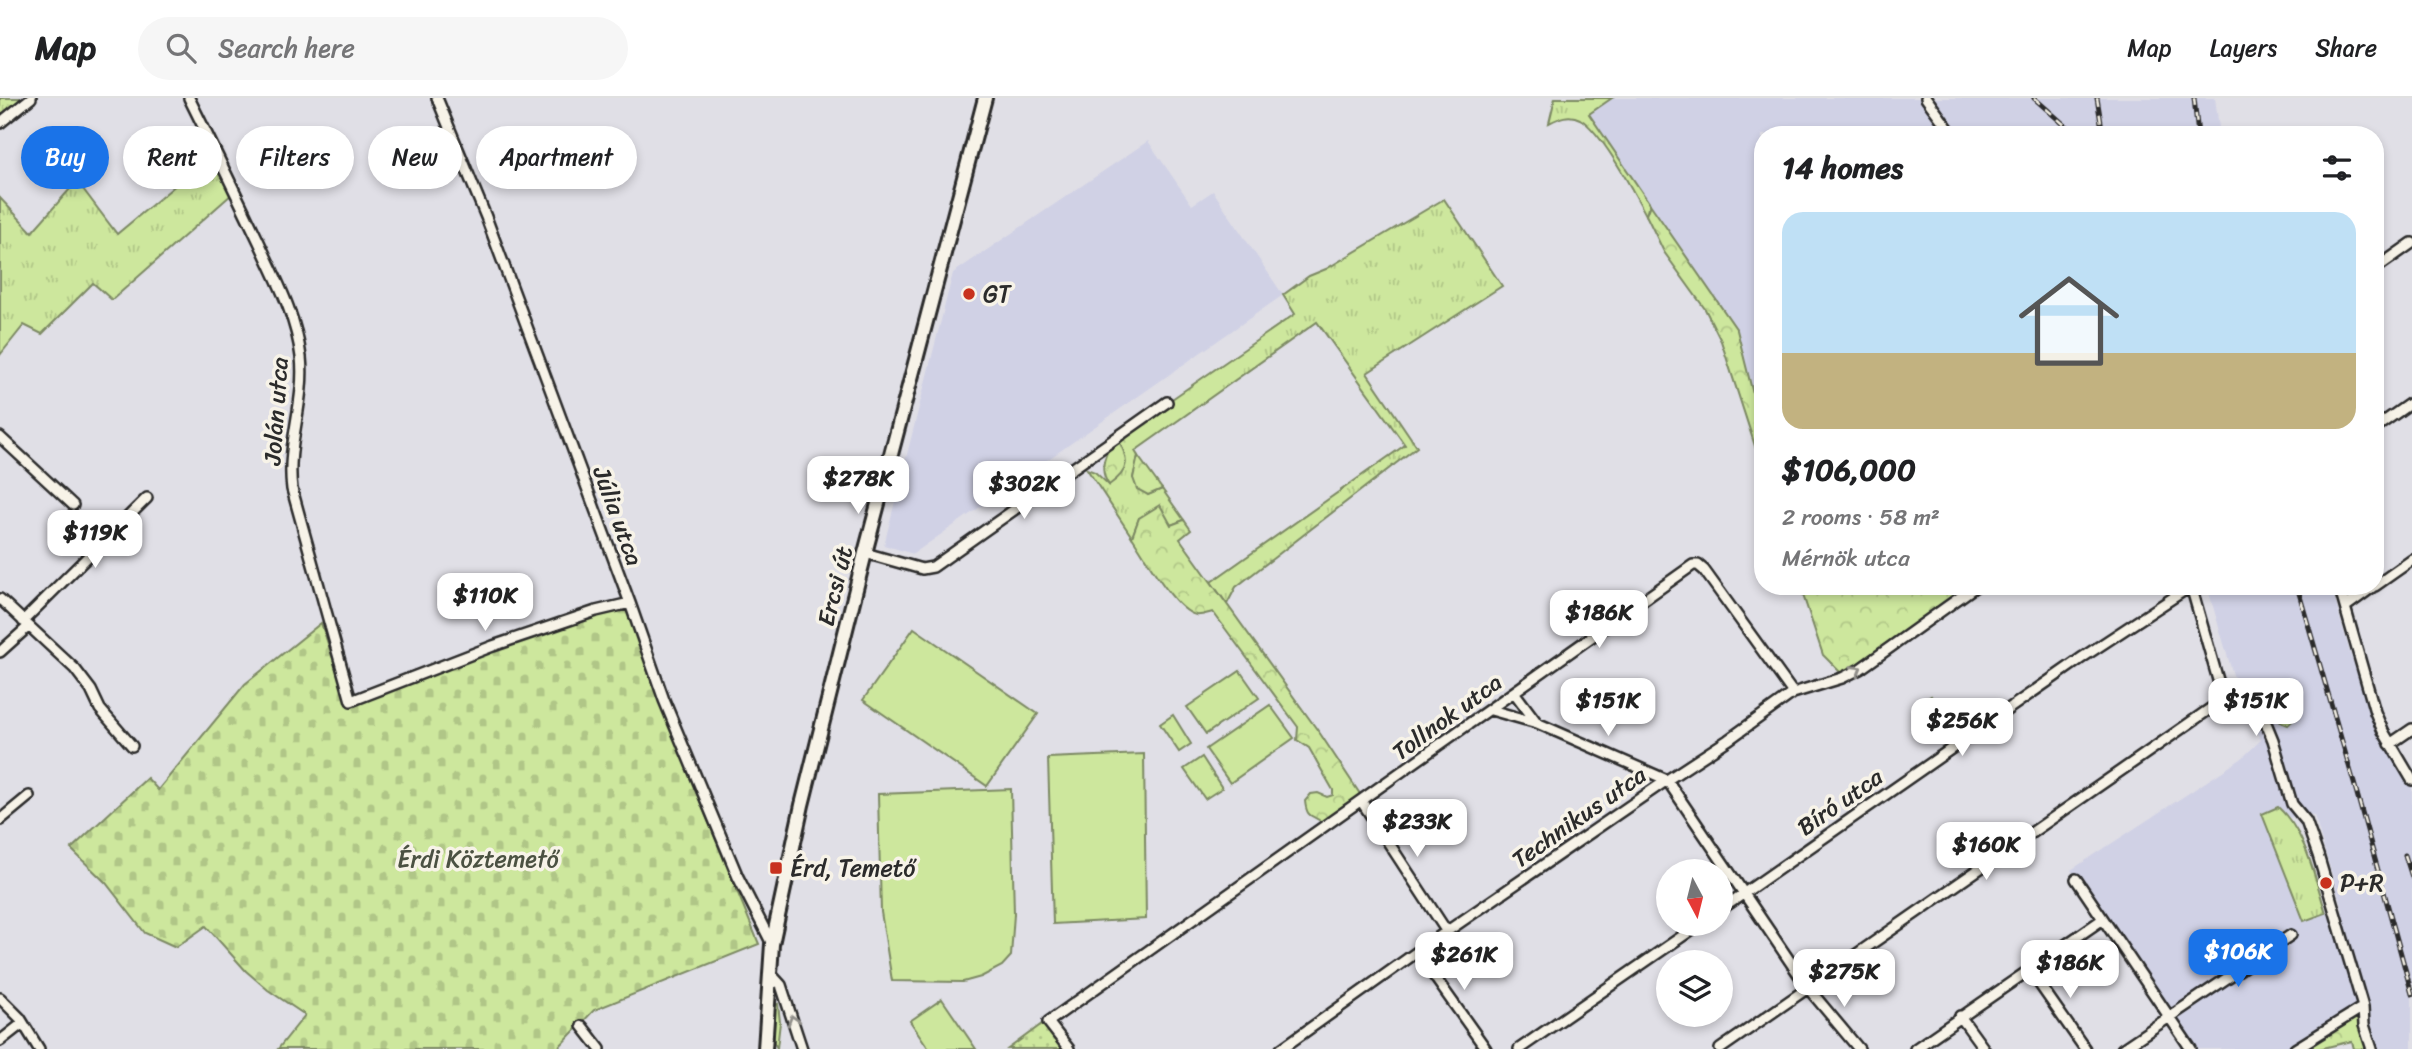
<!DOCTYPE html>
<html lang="en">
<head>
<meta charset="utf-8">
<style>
  body { margin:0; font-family:Sriracha,sans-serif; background:#f6f6f6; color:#202124; height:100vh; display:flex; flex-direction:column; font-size:26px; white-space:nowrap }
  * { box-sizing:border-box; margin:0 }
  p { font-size:23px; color:#757577 }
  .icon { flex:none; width:38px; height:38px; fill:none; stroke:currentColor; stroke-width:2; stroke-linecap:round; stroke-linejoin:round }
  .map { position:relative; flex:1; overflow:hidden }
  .details { position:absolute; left:1754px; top:28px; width:630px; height:469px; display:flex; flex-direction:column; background:#fff; border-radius:28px; box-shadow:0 4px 10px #0003 }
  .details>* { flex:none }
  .top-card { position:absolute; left:21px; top:28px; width:665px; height:63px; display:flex; gap:14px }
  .needle { width:46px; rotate:173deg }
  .buttons { position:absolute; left:1656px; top:761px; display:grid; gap:14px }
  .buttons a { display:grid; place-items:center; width:77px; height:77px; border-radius:50%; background:#fff; box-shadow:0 4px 10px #0003; font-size:35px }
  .price { position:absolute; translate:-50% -60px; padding:0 16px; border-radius:14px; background:#fff; color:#222; font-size:23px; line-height:46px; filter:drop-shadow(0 2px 4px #0008) }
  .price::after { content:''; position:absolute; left:50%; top:42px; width:21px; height:16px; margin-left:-10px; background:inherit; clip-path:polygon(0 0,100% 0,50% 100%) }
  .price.current { background:#1a73e8; color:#fff }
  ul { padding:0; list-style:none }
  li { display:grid; align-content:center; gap:14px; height:371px; padding:0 28px }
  li span { display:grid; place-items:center; height:217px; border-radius:21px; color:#555 }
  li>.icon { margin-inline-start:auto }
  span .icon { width:126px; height:126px; fill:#fffc; stroke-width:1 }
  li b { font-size:30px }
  h2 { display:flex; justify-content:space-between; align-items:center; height:84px; padding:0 28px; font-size:30px }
  .tag { padding:0 24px; border-radius:32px; background:#fff; box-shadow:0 4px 10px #0003; font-size:24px; line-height:63px }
  .tag.current { background:#1a73e8; color:#fff }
  header { display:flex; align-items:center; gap:42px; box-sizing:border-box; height:98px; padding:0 35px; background:#fff; border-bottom:2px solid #e0e0e0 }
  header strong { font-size:33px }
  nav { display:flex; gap:38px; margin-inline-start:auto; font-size:24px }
  .search { width:490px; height:63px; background:#f6f6f6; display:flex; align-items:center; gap:18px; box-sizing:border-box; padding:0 24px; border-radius:38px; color:#757577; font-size:26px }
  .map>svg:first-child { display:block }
  .built { fill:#d0d1e5; fill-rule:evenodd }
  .grass { fill:url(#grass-tufts); stroke:#7c8964; stroke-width:2 }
  .forest { fill:url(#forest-crowns); stroke:#7c8964; stroke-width:2 }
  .cemetery { fill:url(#cemetery-stones); stroke:#7c8964; stroke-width:2 }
  .park { fill:url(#park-dots); stroke:#7c8964; stroke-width:2 }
  .pitch { fill:#cde79d; stroke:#7c8964; stroke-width:2 }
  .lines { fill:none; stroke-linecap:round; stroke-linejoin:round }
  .minor-casing { stroke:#2b2b2b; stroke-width:14 }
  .secondary-casing { stroke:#2b2b2b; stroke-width:18 }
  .minor { stroke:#f7f3e8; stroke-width:9 }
  .secondary { stroke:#f7f3e8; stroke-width:12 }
  .rail-casing { stroke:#2b2b2b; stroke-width:5 }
  .rail { stroke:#f7f3e8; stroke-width:2.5; stroke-dasharray:8; stroke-linecap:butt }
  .oneway { stroke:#918f8a }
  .poi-dot { fill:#c8321e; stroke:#f7f3e8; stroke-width:2.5 }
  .labels { text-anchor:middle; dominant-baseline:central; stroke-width:7; stroke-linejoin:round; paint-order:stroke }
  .poi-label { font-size:24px; fill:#2b2b2b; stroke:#f7f3e8; text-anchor:start }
  .street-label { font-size:24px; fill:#2b2b2b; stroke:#f7f3e8 }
  .park-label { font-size:24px; fill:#4b5142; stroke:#f7f3e8 }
</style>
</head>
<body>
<header>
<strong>Map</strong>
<div class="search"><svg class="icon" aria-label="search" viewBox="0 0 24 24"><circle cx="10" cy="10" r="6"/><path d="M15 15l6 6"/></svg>Search here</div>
<nav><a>Map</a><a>Layers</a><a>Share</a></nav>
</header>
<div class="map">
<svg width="2412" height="951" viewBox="0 0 2412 951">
  <defs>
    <pattern id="grass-tufts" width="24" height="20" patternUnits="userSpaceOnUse" patternTransform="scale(1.75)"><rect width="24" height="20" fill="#cde79d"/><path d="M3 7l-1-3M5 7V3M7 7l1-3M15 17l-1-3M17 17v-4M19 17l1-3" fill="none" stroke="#b0c687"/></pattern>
    <pattern id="forest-crowns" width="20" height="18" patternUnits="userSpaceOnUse" patternTransform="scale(1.75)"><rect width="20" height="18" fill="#cde79d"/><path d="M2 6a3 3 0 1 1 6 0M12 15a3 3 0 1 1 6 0" fill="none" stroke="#b0c687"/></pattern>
    <pattern id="cemetery-stones" width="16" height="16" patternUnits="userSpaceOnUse" patternTransform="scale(1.75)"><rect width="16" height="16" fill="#cde79d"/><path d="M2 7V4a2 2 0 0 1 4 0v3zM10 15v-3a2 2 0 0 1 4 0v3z" fill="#b0c687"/></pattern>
    <pattern id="park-dots" width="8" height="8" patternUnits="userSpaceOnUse" patternTransform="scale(1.75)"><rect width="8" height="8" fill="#cde79d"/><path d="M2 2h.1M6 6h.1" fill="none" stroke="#b0c687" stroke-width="1.8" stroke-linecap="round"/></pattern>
  </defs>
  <rect width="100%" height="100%" fill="#e0dfe6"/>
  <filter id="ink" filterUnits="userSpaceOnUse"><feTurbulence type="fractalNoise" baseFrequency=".0143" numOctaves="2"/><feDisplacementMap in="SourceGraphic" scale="14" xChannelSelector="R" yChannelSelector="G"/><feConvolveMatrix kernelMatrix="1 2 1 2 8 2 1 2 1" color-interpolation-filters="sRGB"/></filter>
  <g filter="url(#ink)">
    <path class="built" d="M1612 0H2215L2220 37H1762V332L1737 232 1588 16Z
      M1148 43 1192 107 1213 93 1283 197 913 456 884 447 953 175Z
      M2207 488H2331L2350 555 2373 622 2388 654 2412 690V951H2366L2356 918 2303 951H2195L2071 772 2241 661 2261 642 2243 611ZM2278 709 2290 720 2300 715 2314 717 2343 813 2338 814 2336 812 2304 823Z"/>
    <path class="grass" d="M0 0H31L0 25Z
      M1555 0H1612L1589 16 1650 106 1646 117C1633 93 1602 34 1580 21 1569 15 1559 20 1549 25Z
      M214 55 232 96 112 202 93 185 42 236 24 227 0 257V100L32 134 77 83 117 136Z
      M1444 101 1502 188 1367 275 1417 349 1236 489 1227 506 1211 484 1405 347 1317 224 1135 353 1138 358 1133 380 1148 397 1162 391 1184 422 1171 427 1166 421 1139 420 1132 439 1087 371 1095 374 1109 387 1117 339 1295 216 1283 197 1309 178 1326 171Z
      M1931 598 1958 639 1954 641 1932 605 1922 611 1919 606Z
      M2278 709C2307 736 2314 778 2326 815L2304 823 2262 716Z
      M778 906 780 924 777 950 774 945 773 909Z"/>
    <path class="forest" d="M1650 106 1737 232 1762 332V353L1757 354 1721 243 1705 211 1664 154 1646 117Z
      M1117 339C1129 361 1131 372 1109 387 1097 370 1106 353 1117 339Z
      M1138 358 1162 391 1148 397 1137 391 1133 380Z
      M1160 407 1171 427 1184 422 1191 432 1180 441 1321 637 1362 699 1323 726C1315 715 1307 724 1305 703L1311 696 1318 695 1327 699 1333 697V692L1309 650 1297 642 1298 629 1213 514C1208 515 1201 518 1196 517 1174 512 1145 458 1132 439L1139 420Z
      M1800 488H1970L1858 569 1843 577 1823 557Z
      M2272 605 2283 607 2291 612 2294 621 2288 627 2281 624Z
      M2356 917 2366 951H2354L2352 943 2319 951H2303Z"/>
    <path class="cemetery" d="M627 509 687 672 759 846 594 912 557 951H278L305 917 268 892 246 873 206 828 176 849 145 835 106 785 71 751 147 680 158 692 245 586 321 525 349 608C440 572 532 534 627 509Z"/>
    <path class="park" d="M1046 923 1066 951H1008Z"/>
    <path class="pitch" d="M914 530 1038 616 987 688 863 602Z
      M1240 573 1259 600 1206 636 1187 609Z
      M1270 607 1294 640 1230 685 1206 651Z
      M1173 617 1191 646 1179 654 1160 626Z
      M1144 656 1146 821 1053 826 1048 660Z
      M1202 659 1222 690 1205 701 1184 671Z
      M1011 691 1014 816 1011 858 1002 868 981 879 963 884 892 883 881 814 878 696Z
      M942 901 976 951H929L910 923Z"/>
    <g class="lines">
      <g class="minor-casing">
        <path id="minor" d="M189 0C213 48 236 96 259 144 276 181 296 217 301 259 306 303 286 346 292 391L351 603 493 548 596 513 630 505
          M437 0 486 119 630 505 664 602 738 779 772 846
          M1926 0 1953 37
          M0 25 31 0
          M2375 171 2412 145
          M2375 330 2412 304
          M0 339 73 407
          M865 455 922 471 933 469 1167 304
          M2191 488 2222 596
          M2339 488 2375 614 2383 633 2412 682
          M2375 488 2412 462
          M0 501 75 571 91 592 100 611 132 648
          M2345 509 2374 488
          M23 523 147 400
          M0 554 29 528
          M2222 596 2241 591 2248 594 2259 608 2273 642 2292 706 2306 723 2318 757 2363 909 2364 927 2372 951
          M1491 612 1537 625 1514 594
          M1537 625 1667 682 1808 890 1859 951
          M2390 646 2412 631
          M1362 704 1447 834
          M0 722 29 698
          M2076 781 2191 951
          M1720 812 2083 559 2191 488
          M1417 854 1486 951
          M2029 871 2085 951
          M770 875 781 887 802 951
          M0 900 20 920 39 951
          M1960 918 1984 951
          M582 928 600 951
          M0 943 23 925
          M1069 951 1048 924 1693 467H1698L1704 472 1793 595
          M1281 951 1417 854 1667 682 1728 642 1793 595 1842 580 1860 571 1976 488
          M1519 951 1700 826
          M1720 951 2217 606 2222 596
          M1915 951 2103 821
          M2122 951 2291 837
          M2295 951 2363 909"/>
      </g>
      <g class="secondary-casing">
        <path id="secondary" d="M765 951 772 846 802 707 865 455 985 0"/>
      </g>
      <use href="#minor" class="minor"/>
      <use href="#secondary" class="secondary"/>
      <g class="rail-casing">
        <path id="rail" d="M2034 0 2076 37
          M2097 0 2103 37
          M2194 0 2198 37
          M2297 488 2354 685 2412 896
          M2405 757 2412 779"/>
      </g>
      <use href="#rail" class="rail"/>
    </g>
    <defs><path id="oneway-chevron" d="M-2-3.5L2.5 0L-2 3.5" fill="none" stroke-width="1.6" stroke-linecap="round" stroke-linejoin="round" transform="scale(1.75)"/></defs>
    <g class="oneway">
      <use href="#oneway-chevron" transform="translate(1857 572) rotate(-31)"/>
      <use href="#oneway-chevron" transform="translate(793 922) rotate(-107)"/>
    </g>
  </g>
  <g class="poi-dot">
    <circle cx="969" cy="196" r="7"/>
    <rect x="769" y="763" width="14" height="14" rx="3.5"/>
    <circle cx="2326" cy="785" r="7"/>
  </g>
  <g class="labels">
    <g class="poi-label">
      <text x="983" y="196">GT</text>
      <text x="790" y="770">Érd, Temető</text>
      <text x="2340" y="785">P+R</text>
    </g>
    <g class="street-label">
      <text transform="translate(276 313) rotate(-86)">Jolán utca</text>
      <text transform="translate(618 418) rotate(70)">Júlia utca</text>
      <text transform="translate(835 488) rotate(-76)">Ercsi út</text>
      <text transform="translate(1447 619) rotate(-36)">Tollnok utca</text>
      <text transform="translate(1840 704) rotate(-35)">Bíró utca</text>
      <text transform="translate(1579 719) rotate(-35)">Technikus utca</text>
    </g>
    <g class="park-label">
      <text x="478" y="761">Érdi Köztemető</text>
    </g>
  </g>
</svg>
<div class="buttons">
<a><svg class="needle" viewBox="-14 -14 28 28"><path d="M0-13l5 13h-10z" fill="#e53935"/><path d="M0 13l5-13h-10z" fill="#757577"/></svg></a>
<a><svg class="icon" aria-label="layers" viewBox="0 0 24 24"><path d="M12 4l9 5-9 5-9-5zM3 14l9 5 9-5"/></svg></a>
</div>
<b class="price" style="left:858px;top:418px">$278K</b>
<b class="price" style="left:1024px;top:423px">$302K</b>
<b class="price" style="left:95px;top:472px">$119K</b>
<b class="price" style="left:485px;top:535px">$110K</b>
<b class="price" style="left:1599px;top:552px">$186K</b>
<b class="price" style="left:1608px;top:640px">$151K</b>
<b class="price" style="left:2256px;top:640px">$151K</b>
<b class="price" style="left:1962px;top:660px">$256K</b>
<b class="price" style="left:1417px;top:761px">$233K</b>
<b class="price" style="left:1986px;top:784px">$160K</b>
<b class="price current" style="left:2238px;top:891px">$106K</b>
<b class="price" style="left:1464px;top:894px">$261K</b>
<b class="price" style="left:2070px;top:902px">$186K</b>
<b class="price" style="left:1844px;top:911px">$275K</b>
<div class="top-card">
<a class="tag current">Buy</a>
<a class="tag">Rent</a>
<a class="tag">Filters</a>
<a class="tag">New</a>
<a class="tag">Apartment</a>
</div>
<section class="details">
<h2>14 homes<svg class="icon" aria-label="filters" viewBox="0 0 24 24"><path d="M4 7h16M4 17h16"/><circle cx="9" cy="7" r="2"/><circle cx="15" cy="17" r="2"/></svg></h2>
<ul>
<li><span style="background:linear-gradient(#bfe0f5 65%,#c2b280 0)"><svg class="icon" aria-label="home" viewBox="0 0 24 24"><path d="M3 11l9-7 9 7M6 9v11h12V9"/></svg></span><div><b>$106,000</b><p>2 rooms · 58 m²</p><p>Mérnök utca</p></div></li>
</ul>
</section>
</div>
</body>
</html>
